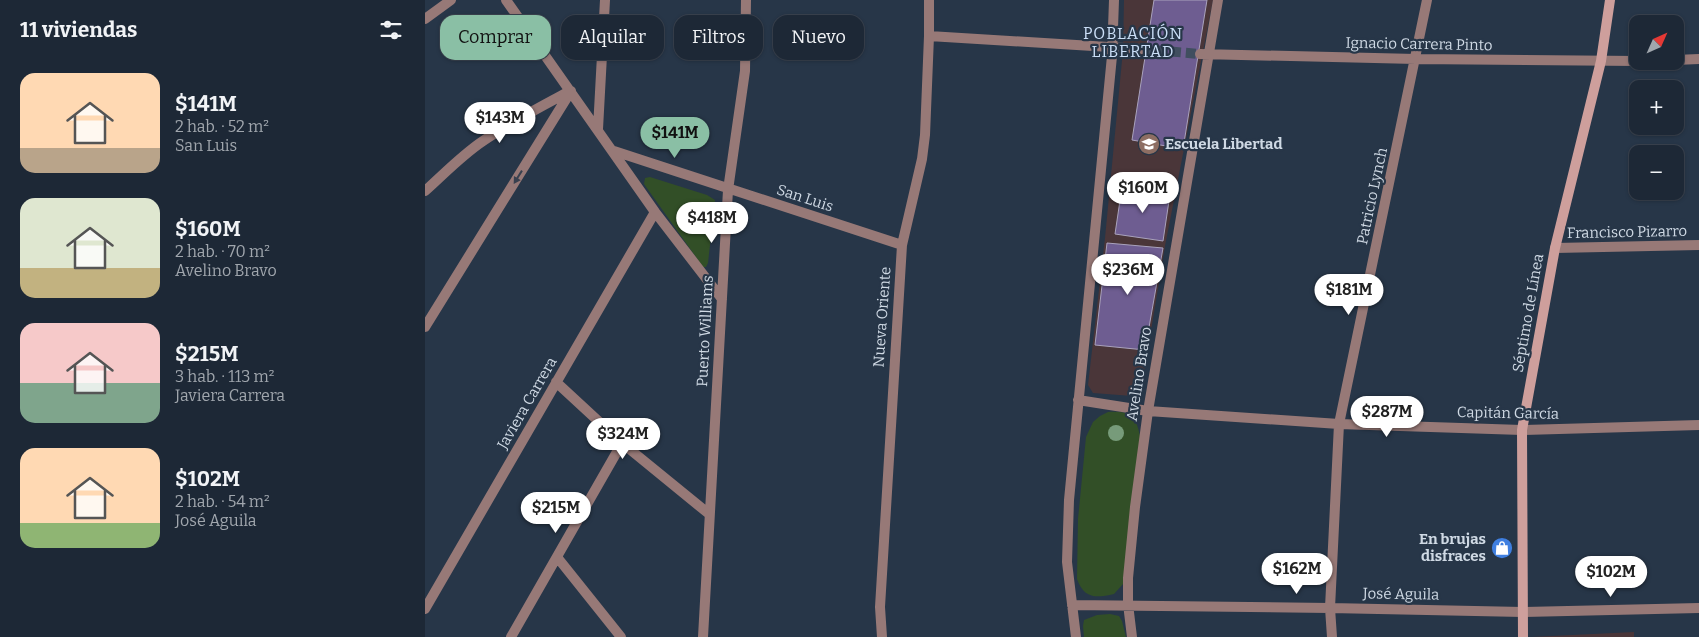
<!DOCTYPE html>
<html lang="es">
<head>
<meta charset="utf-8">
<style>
  body { margin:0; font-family:Bitter,serif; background:#2a3442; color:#f1f3f6; height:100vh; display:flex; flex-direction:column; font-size:19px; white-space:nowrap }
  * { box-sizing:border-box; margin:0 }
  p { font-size:16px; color:#a0a6ad }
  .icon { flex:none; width:28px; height:28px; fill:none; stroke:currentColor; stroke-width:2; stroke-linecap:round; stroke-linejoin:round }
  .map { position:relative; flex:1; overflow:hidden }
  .sheet { display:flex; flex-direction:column; background:#1d2836; width:425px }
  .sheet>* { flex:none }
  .hud { position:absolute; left:15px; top:15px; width:475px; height:45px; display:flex; gap:10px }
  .needle { width:32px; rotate:45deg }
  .controls { position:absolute; left:1204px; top:15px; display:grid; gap:10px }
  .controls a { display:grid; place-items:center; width:55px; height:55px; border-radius:10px; background:#1d2836; box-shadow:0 1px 4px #0004,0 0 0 1px #3b4451; font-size:25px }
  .price { position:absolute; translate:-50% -42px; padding:0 11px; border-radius:18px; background:#fff; color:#222; font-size:16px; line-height:32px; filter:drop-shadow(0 1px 2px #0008) }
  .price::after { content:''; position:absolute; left:50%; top:30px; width:15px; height:11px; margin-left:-8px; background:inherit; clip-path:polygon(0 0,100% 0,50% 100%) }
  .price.active { background:#8abfa5; color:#111 }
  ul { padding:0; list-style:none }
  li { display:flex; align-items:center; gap:15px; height:125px; padding:0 20px }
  li span { display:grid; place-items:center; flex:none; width:140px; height:100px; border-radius:15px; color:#555 }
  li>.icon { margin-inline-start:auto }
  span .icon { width:60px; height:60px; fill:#fffc; stroke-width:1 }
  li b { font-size:21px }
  h2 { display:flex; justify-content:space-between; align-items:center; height:60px; padding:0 20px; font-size:21px }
  .chip { padding:0 18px; border-radius:15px; background:#1d2836; box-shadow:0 1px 4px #0004,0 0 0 1px #3b4451; font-size:18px; line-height:45px }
  .chip.active { background:#8abfa5; color:#111 }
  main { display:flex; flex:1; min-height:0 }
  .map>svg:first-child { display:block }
  .education { fill:#4a3639 }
  .green { fill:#324f27 }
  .building { fill:#6e5d91; stroke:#aaa3bd }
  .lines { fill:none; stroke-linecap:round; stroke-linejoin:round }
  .street-tunnel { stroke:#404e5f; stroke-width:10; stroke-dasharray:10 5; stroke-linecap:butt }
  .street { stroke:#977977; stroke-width:10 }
  .secondary { stroke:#ce9f9c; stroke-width:10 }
  .tree { fill:#779b7a }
  .oneway { fill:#38404f }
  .labels { text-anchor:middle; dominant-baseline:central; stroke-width:4.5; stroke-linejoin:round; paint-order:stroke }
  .street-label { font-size:15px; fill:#cfd9e4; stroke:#273648 }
  .poi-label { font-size:15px; font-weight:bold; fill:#cfd9e4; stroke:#273648; text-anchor:start }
  .neighbourhood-label { font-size:16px; letter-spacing:1px; fill:#cbdff7; stroke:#273648 }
</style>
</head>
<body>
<main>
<section class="sheet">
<h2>11 viviendas<svg class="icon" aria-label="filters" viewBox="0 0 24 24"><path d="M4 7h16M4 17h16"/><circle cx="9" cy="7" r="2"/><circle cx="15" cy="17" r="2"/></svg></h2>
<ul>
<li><span style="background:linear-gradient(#ffd9b3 75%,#b9a48a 0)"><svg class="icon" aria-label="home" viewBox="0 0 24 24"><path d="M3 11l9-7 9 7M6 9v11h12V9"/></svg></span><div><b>$141M</b><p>2 hab. · 52 m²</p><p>San Luis</p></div></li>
<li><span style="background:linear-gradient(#dfe7d0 70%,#c2b280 0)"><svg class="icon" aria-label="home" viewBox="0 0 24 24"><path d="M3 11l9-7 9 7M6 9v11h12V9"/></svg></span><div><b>$160M</b><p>2 hab. · 70 m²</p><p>Avelino Bravo</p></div></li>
<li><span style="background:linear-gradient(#f6c9c9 60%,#7fa58c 0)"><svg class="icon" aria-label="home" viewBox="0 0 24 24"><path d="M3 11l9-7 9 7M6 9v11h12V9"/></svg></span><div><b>$215M</b><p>3 hab. · 113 m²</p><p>Javiera Carrera</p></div></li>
<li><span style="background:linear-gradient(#ffd9b3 75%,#8fb573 0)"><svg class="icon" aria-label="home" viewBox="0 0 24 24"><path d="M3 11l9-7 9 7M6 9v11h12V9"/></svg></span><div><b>$102M</b><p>2 hab. · 54 m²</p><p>José Aguila</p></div></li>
</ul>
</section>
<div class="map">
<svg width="1274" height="637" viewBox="0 0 1274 637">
  <rect width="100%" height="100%" fill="#273648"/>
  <path class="education" d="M699 0H788L740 246 716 391 707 396 668 393 663 385 680 238 698 50Z
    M1209 632V637H1106Z"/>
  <path class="green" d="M225 177 282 195 290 200 283 263 281 267H278L219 184 220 178Z
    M683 412C704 411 711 415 715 436L698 584 689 594C671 598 659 599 652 579L653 519 661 437 668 422 675 416Z
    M685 614 694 616 697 621 701 637H659L658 626 659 620 672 615Z"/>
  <path class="building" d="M729 0H782L758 149 707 140Z
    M697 187 745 194 738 241 690 234Z
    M682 243 738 248 720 350 670 345Z"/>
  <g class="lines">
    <path class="street-tunnel" d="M716 49 775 54"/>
    <path class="street" d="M81 0 230 212 297 299
      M0 19 26 0
      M504 36 716 49
      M775 54 991 59 1212 61
      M1250 60 1274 59
      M173 129 180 0
      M189 151 477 245
      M0 191C19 174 37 155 58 141 86 122 115 107 145 91
      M1130 248 1274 245
      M0 327 146 91
      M131 382 197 443 284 514
      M653 400 723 411 914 424 1097 430 1274 425
      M132 557 196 637
      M647 605 905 608 1098 612 1274 608
      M0 609 230 212
      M86 637 197 443
      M278 637 303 190 320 71 321 0
      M457 637 455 607 477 245 497 159 500 135 504 36V0
      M651 637 642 562 644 500 687 56 689 0
      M707 637 703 604V578L710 507 723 411 793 0
      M907 637 905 608 914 424 1002 0"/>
    <path class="secondary" d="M1098 637 1097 430 1130 248 1176 61 1185 0"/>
  </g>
  <circle class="tree" cx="691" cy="433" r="8"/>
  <defs><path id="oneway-solid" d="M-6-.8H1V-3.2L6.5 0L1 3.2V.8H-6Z" transform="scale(1.25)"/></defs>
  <use class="oneway" href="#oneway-solid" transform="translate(93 177) rotate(122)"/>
  <defs>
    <g id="school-disc" transform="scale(1.125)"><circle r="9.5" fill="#8d6e63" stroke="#273648"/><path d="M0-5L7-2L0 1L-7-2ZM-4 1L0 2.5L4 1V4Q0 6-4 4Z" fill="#fff"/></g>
    <g id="shop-disc" transform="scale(1.125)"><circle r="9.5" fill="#3f7fe0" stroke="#273648"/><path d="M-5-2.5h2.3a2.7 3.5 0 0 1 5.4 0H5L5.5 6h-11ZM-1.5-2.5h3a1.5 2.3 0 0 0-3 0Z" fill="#fff"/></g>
  </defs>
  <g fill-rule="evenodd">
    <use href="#school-disc" x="724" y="144"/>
    <use href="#shop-disc" x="1077" y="548"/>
  </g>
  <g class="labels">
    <g class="street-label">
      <text transform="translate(994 44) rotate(1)">Ignacio Carrera Pinto</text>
      <text transform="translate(947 196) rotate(-78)">Patricio Lynch</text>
      <text transform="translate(380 198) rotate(18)">San Luis</text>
      <text transform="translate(1202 232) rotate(-1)">Francisco Pizarro</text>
      <text transform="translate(1103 313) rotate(-80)">Séptimo de Línea</text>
      <text transform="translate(457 317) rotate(-86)">Nueva Oriente</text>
      <text transform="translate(280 331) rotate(-87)">Puerto Williams</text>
      <text transform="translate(714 374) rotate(-81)">Avelino Bravo</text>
      <text transform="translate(102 403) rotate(-60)">Javiera Carrera</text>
      <text transform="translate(1083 413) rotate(1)">Capitán García</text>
      <text transform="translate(976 594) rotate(1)">José Aguila</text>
    </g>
    <g class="poi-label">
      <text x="740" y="144">Escuela Libertad</text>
      <text x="1061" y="539" text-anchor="end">En brujas<tspan x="1061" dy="17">disfraces</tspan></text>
    </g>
    <g class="neighbourhood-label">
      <text x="708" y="33">POBLACIÓN<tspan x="708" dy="18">LIBERTAD</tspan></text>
    </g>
  </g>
</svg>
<div class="controls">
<a><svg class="needle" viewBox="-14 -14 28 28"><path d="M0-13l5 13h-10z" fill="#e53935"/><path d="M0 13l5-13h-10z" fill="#a0a6ad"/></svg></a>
<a>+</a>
<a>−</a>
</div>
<b class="price" style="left:75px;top:144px">$143M</b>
<b class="price active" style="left:250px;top:159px">$141M</b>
<b class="price" style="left:718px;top:214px">$160M</b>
<b class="price" style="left:287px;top:244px">$418M</b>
<b class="price" style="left:703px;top:296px">$236M</b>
<b class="price" style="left:924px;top:316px">$181M</b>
<b class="price" style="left:962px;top:438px">$287M</b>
<b class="price" style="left:198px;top:460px">$324M</b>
<b class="price" style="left:131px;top:534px">$215M</b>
<b class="price" style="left:872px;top:595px">$162M</b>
<b class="price" style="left:1186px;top:598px">$102M</b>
<div class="hud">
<a class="chip active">Comprar</a>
<a class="chip">Alquilar</a>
<a class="chip">Filtros</a>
<a class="chip">Nuevo</a>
</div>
</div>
</main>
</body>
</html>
